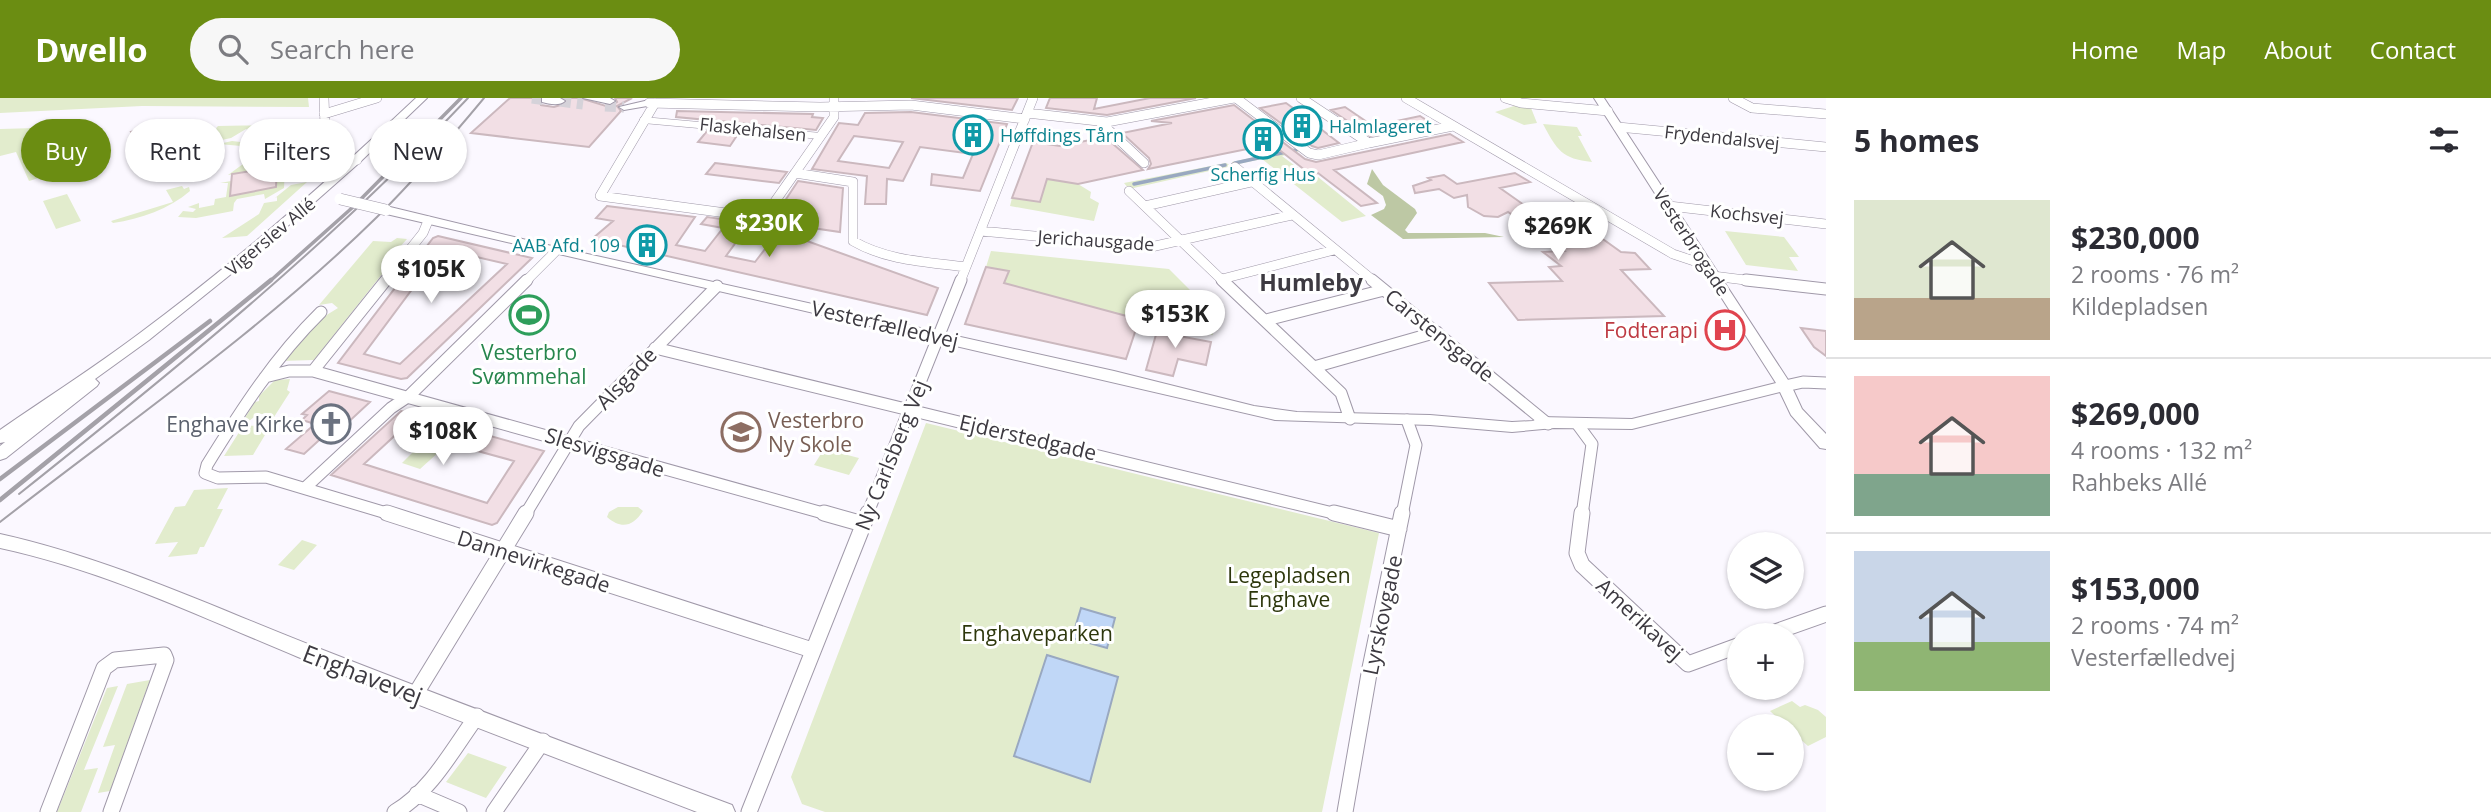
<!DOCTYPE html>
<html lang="en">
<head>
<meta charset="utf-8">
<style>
  body { margin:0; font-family:"Open Sans",sans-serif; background:#f7f7f7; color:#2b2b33; height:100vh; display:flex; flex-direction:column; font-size:26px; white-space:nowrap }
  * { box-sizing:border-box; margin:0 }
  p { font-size:23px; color:#7c7c81 }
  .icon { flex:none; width:38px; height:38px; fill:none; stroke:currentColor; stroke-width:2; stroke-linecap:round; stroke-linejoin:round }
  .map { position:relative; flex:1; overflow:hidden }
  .drawer { display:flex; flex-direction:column; background:#fff; width:665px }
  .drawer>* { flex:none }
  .banner { position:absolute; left:21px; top:21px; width:665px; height:63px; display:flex; gap:14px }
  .buttons { position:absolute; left:1727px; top:434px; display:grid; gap:14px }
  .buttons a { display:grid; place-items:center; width:77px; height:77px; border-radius:50%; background:#fff; box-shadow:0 2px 5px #0004; font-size:35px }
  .price { position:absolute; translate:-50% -60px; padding:0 16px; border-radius:24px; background:#fff; color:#222; font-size:23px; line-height:46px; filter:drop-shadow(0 2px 4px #0008) }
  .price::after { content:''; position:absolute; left:50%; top:42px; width:21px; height:16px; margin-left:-10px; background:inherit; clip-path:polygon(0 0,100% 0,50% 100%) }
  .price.current { background:#6b8d12; color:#fff }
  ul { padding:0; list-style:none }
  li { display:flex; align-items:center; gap:21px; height:175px; padding:0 28px }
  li+li { border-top:2px solid #e1e1e2 }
  li span { display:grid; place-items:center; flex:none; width:196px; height:140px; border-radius:0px; color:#555 }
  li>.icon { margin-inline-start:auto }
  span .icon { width:84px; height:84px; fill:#fffc; stroke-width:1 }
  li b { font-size:30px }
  h2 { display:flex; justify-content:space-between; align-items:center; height:84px; padding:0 28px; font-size:30px }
  .chip { padding:0 24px; border-radius:32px; background:#fff; box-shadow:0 2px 5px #0004; font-size:24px; line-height:63px }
  .chip.current { background:#6b8d12; color:#fff }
  header { display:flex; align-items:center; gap:42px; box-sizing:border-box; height:98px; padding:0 35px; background:#6b8d12; color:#fff }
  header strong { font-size:33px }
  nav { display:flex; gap:38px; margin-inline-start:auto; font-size:24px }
  .search { width:490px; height:63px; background:#f7f7f7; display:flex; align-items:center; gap:18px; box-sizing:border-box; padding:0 24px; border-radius:38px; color:#7c7c81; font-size:26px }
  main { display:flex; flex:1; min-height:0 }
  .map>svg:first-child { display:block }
  .green { fill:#e2eccd }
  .forest { fill:#bdc8a4 }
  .water { fill:#c0d7f7; stroke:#99a8c0; stroke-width:2 }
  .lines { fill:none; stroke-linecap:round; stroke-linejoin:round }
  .stream { stroke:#99a8c0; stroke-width:3.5 }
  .building { fill:#f2dfe5; stroke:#cbb8be; stroke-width:2; fill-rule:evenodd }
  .tertiary-tunnel { stroke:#d5d2d9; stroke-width:11; stroke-dasharray:11 6; stroke-linecap:butt }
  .pedestrian-casing { stroke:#a099a9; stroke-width:7 }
  .minor-far2-casing { stroke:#a099a9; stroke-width:10 }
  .minor-far1-casing { stroke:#a099a9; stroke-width:13 }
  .minor-casing { stroke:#a099a9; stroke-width:17 }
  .tertiary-casing { stroke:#a099a9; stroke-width:2 }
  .pedestrian { stroke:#fff; stroke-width:6 }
  .minor-far2 { stroke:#fff; stroke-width:9 }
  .minor-far1 { stroke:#fff; stroke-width:11 }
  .minor { stroke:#fff; stroke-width:15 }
  .tertiary { fill:#fff; fill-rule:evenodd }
  .tram { stroke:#a4a1a8; stroke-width:2 }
  .rail-far1 { stroke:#a4a1a8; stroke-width:3.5 }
  .rail { stroke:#a4a1a8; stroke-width:4.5 }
  .tertiary-bridge-casing { stroke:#a099a9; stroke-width:12; stroke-linecap:butt }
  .tertiary-bridge { stroke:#fff; stroke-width:11 }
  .labels { text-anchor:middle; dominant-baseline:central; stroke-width:6; stroke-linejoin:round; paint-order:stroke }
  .far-culture-label { font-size:18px; fill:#0d838f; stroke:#fff; text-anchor:start }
  .far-street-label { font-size:18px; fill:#3d3a41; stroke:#fff }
  .street-label { font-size:21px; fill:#3d3a41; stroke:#fff }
  .health-label { font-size:21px; fill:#be3a42; stroke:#fff; text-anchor:end }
  .leisure-label { font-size:21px; fill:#27864d; stroke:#fff }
  .education-label { font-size:21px; fill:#785e54; stroke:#fff; text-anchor:start }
  .worship-label { font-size:21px; fill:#5b616d; stroke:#fff; text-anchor:end }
  .park-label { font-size:21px; fill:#2d370c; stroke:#fff }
  .neighbourhood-label { font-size:23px; font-weight:bold; fill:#3d3a41; stroke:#fff }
  .near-street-label { font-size:24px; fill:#3d3a41; stroke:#fff }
</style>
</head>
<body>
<header>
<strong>Dwello</strong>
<div class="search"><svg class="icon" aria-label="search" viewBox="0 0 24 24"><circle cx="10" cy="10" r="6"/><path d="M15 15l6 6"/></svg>Search here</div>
<nav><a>Home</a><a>Map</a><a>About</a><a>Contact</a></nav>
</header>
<main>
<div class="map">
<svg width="1826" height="714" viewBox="0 0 1826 714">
  <rect width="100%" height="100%" fill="#fbf8ff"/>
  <path class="green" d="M0 0H308L309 9 142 8 0 15Z
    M1514 8 1531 10 1537 25 1524 27 1495 14Z
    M1543 26 1577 29 1582 38H1578L1592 64C1562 61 1557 52 1543 26Z
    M277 27 252 49 219 46 232 43 249 45 255 39 253 34 246 31 231 40 217 43 219 38H209L218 28Z
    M72 29 54 32 43 41H57L25 51 31 67 63 58 67 65 56 68 58 74 29 83 16 54 0 58V31Z
    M273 47H304V62L283 66 285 67 284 90 265 101 264 96 237 101 234 105 233 113 196 120 178 119 183 113 193 114 196 111 188 109 199 105V110L214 107 215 101 226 99 228 85H220L231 83 230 98 276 89 277 70 228 77 265 50Z
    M1297 51 1300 53 1282 58 1311 80 1318 79 1366 118 1342 124 1262 61 1234 67 1232 64 1259 58 1263 61 1266 60 1264 57Z
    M1226 65 1232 68 1129 91 1124 85Z
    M1047 81 1078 86 1091 94 1090 100 1099 105 1094 123 1010 108 1012 100 1040 103Z
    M307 84 247 138 222 140 259 116 264 105 277 103V99L275 100 291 87Z
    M182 88 184 91 189 89 190 93C169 111 141 121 113 125L111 123 173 104 166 92Z
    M67 96 81 123 56 131 43 103Z
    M1725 133 1784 139 1799 159H1789L1798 173 1746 167Z
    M397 140 407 141 390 160V166L314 262 280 263 307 229 338 210 332 205 319 207 373 143 391 144Z
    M991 153 1169 171 1205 207 1213 237 1134 220 1004 185 1008 173 986 169Z
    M290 281 287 292 290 294 274 319 265 321V316H258L249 323H243L255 304 259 303V298L275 282Z
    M926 325 1379 435 1322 714H825L802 706 791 679Z
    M271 327 253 357 224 358 243 328Z
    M420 347 440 353 420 371 402 365Z
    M824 351 859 360 849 377 814 367Z
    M228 390 217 411H223L204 449H200L197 456 168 459 178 444 155 446 175 409 185 408 194 392Z
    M618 409H638L643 413C633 428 622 432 607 419L609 414Z
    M302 442 317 447 294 472 278 467Z
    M150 582 110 693 98 695 115 647 103 649 127 586Z
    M118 588 84 672 98 670 81 714H57L107 590Z
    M1792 603 1800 609 1805 607 1818 612 1826 619V639L1808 648 1792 634V628H1786L1770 613Z
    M468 655 507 669 486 700 446 684Z"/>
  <path class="forest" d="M1372 71 1383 87 1415 111 1417 115 1405 132 1408 135H1485L1504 139 1403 141 1371 117 1384 111 1386 107 1383 98 1367 86Z"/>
  <path class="water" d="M1081 510 1115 520 1107 550 1072 540Z
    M1047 557 1118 579 1090 684 1014 658Z"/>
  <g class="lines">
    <path class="stream" d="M1267 58 1296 52
      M1235 65 1258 60
      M1134 86 1225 67"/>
  </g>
  <path class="building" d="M510 0H539L541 7 554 9 567 5 565 0H580L609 9 617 4 615 0H632L617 8 621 13 589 49 471 35Z
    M911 0H1018L1012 12Z
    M1050 0H1097L1094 11 1150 0H1196L1107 17 1046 10Z
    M1286 5 1300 15 1339 45 1318 50 1312 48 1260 10Z
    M1234 7 1305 61 1316 64 1450 36 1463 44 1334 72 1377 105 1361 108 1318 75 1311 77 1272 46 1148 71 1151 66 1149 60 1122 35 1172 25 1151 23Z
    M1345 9 1373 28 1420 18 1431 25 1370 38 1331 12Z
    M677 13 813 16 812 19 823 20 816 32 676 19Z
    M911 14 1007 26 980 93 931 87 932 76 963 80 973 56 920 49 903 83 887 81 886 106H865L867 78 812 71 839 25 858 27 865 15ZM854 38 903 44 889 70 838 63Z
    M146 30 152 38 163 56 147 61 131 34Z
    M707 33 738 36 730 48 698 44Z
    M1105 39 1143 72 1078 86 1047 81 1040 104 1012 100 1033 44 1060 48Z
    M715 65 787 74 779 85 706 76Z
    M277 69 276 89 230 98 232 76Z
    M1515 75 1530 84 1500 90 1558 131 1570 139 1593 134 1621 154 1635 155 1650 171 1621 172 1664 218 1518 222 1489 185 1562 183 1549 169 1561 168 1543 154 1564 153 1508 114 1498 119 1484 118 1468 109 1467 97 1454 100 1439 91 1415 95 1413 88 1431 82 1428 80 1444 77 1457 86Z
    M798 83 843 90 840 134 771 124Z
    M607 108 695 119 676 147 705 153 723 130 701 126 707 119 750 125 726 158 755 164 779 133 938 190 927 217 592 141 613 123 596 120Z
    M438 138 532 160 407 280 401 281 338 265 433 140ZM442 151 507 166 400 266 364 256Z
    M986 169 1009 173 1004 185 1134 220 1132 227 1137 228 1126 261 965 226Z
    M1159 226 1186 232 1184 239 1211 244 1206 267 1178 261 1173 278 1146 272Z
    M1801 230 1826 233V258L1814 249Z
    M329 293 370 304 343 329 333 336 328 334 304 356 286 351 315 326 302 322 307 317 302 316Z
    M401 313 544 353 497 425 492 427 331 377ZM402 331 430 340 514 363 487 405 364 366Z"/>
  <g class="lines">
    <path class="tertiary-tunnel" d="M532 0 546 2
      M560 3 583 6
      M605 8 624 9"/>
    <g class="pedestrian-casing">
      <path id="pedestrian" d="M643 22 821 38"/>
    </g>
    <g class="minor-far2-casing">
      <path id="minor-far2" d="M324 0 326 57 357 62
        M834 0V19L795 75 853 84V143C887 163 928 164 966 169
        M1236 0 1309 55 1318 57 1369 45
        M1301 0 1369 45 1453 28
        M1406 0 1673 156 1706 167
        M1505 0 1521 5 1608 13
        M1733 0 1752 10 1826 16
        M649 5 820 9 911 7 1025 21
        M655 5 600 98 763 120
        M1027 15 1107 24 1234 0
        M324 16 377 0
        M1100 24 1144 65
        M1618 29 1826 49
        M1235 69 1375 184
        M1129 93 1224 184
        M1145 108 1251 84
        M1669 108 1826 126
        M757 129 795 75
        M981 133 1151 149 1292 117
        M1713 178 1761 184
        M1222 181 1334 152
        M384 184 423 135 428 123
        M525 184 556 153
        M960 184 1033 0"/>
    </g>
    <g class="minor-far1-casing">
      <path id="minor-far1" d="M1222 182 1341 295 1350 321
        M1372 182 1548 326
        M1746 182 1826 191
        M321 214C275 259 241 312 207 367L205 375 218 380 266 379 393 417
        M1266 222 1384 192
        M655 250 1341 417
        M1314 269 1437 234
        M313 273 386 182
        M265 279 289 273H313L830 417
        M1785 288 1803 284 1826 285
        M1578 327 1592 346 1582 417
        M306 389 391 310 409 298 527 182
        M525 417 579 328 717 188
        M867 417 961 182
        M1402 417 1416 347 1407 322"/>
    </g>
    <g class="minor-casing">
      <path id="minor" d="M387 415 812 552
        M824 415 863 426
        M1334 415 1399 431
        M1582 415 1577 455 1582 467 1688 566 1740 547
        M1767 537 1826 516
        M415 597 526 415
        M417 696 459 714
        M48 714 104 570 115 562 164 557 166 562 111 714
        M395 714C431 693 453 651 477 618
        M494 714 543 643
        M749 714 868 415
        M1345 714 1370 570 1402 415"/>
    </g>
    <g class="tertiary-casing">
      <path id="tertiary" d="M416 0H427L359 65 256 156 149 242 95 281 99 285 97 288 6 360 0 362V348L5 344 0 345V332C46 300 95 269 140 235 237 163 328 83 416 0Z
        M542 0H560L565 3C560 8 549 6 542 4Z
        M583 0H610L615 3 610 6Z
        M1594 0H1604L1790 285 1802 311 1826 336V351L1820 350 1791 317 1780 294 1632 331 1554 330 1512 334 1430 327 1275 322 382 115 380 112 386 108 556 149 1114 273 1254 308 1297 314 1430 317 1512 324 1533 323 1540 319 1632 321 1776 285Z
        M649 2 654 5 653 7 624 12 619 9Z
        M0 436C108 460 211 508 313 548 450 602 587 653 724 704L732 707 735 714H697C564 663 430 612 298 559 201 519 103 472 0 450Z"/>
    </g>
    <use href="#pedestrian" class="pedestrian"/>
    <use href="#minor-far2" class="minor-far2"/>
    <use href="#minor-far1" class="minor-far1"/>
    <use href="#minor" class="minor"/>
    <use href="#tertiary" class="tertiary"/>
    <path class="tram" d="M19 396C176 271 330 146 468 0
      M0 424C127 325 262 232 377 119 415 81 450 41 484 0"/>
    <path class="rail-far1" d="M269 184 353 109 461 0"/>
    <path class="rail" d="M0 381 210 223
      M0 402 271 182"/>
    <g class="tertiary-bridge-casing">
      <path id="tertiary-bridge" d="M340 101 386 112"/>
    </g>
    <use href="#tertiary-bridge" class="tertiary-bridge"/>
  </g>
  <defs>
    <g id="building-ring" transform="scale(2.0125)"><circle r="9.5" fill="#fff" stroke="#0f9aa8" stroke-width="1.5"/><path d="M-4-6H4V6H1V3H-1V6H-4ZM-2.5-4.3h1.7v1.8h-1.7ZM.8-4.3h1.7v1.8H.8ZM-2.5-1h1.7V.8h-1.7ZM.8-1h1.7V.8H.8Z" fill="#0f9aa8"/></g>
    <g id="stadium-ring" transform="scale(2.0125)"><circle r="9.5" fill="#fff" stroke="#2e9e5b" stroke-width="1.5"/><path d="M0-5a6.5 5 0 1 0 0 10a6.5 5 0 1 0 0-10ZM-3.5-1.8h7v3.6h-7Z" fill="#2e9e5b"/></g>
    <g id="hospital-ring" transform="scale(2.0125)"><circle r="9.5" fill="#fff" stroke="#e0444e" stroke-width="1.5"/><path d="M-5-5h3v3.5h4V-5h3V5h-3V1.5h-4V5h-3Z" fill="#e0444e"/></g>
    <g id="church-ring" transform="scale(2.0125)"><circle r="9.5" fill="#fff" stroke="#6b7280" stroke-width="1.5"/><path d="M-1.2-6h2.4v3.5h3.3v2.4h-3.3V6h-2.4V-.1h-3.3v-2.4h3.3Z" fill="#6b7280"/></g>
    <g id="school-ring" transform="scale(2.0125)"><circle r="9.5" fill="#fff" stroke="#8d6e63" stroke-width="1.5"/><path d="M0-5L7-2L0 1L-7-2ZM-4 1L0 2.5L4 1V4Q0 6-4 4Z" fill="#8d6e63"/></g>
  </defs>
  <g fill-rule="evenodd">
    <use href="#building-ring" x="1302" y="28"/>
    <use href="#building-ring" x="973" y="37"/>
    <use href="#building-ring" x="1263" y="41"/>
    <use href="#building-ring" x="647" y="147"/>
    <use href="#stadium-ring" x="529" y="217"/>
    <use href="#hospital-ring" x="1725" y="232"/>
    <use href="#church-ring" x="331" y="326"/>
    <use href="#school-ring" x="741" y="334"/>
  </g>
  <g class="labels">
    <g class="far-culture-label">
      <text x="1329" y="28">Halmlageret</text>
      <text x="1000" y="37">Høffdings Tårn</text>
      <text x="1263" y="76" text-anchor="middle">Scherfig Hus</text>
      <text x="620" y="147" text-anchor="end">AAB Afd. 109</text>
    </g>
    <g class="far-street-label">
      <text transform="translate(753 31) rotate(6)">Flaskehalsen</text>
      <text transform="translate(1722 39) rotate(6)">Frydendalsvej</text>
      <text transform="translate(1747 116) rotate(6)">Kochsvej</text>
      <text transform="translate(270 138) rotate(-40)">Vigerslev Allé</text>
      <text transform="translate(1096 142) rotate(4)">Jerichausgade</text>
      <text transform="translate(1692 144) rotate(57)">Vesterbrogade</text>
    </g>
    <g class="street-label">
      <text transform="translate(885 226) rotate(13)">Vesterfælledvej</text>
      <text transform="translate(1440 237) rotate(39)">Carstensgade</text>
      <text transform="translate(626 280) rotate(-46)">Alsgade</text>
      <text transform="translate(1028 339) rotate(13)">Ejderstedgade</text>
      <text transform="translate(605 354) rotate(17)">Slesvigsgade</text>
      <text transform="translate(891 357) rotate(-68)">Ny Carlsberg Vej</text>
      <text transform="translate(534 463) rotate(18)">Dannevirkegade</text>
      <text transform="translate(1382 517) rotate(-78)">Lyrskovgade</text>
      <text transform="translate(1640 521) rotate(43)">Amerikavej</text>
    </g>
    <g class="health-label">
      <text x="1698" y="232">Fodterapi</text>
    </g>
    <g class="leisure-label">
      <text x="529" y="254">Vesterbro<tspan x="529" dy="24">Svømmehal</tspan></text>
    </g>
    <g class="education-label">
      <text x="768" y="322">Vesterbro<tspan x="768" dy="24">Ny Skole</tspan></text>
    </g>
    <g class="worship-label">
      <text x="304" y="326">Enghave Kirke</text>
    </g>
    <g class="park-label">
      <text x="1289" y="477">Legepladsen<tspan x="1289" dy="24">Enghave</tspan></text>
      <text x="1037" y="535">Enghaveparken</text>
    </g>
    <g class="neighbourhood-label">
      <text x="1311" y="184">Humleby</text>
    </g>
    <g class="near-street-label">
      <text transform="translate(363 576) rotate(21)">Enghavevej</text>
    </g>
  </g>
</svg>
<div class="buttons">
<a><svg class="icon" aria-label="layers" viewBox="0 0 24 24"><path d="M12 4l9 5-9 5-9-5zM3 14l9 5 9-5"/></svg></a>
<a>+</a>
<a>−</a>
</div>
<b class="price current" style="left:769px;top:161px">$230K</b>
<b class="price" style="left:1558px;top:164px">$269K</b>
<b class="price" style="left:431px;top:207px">$105K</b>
<b class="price" style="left:1175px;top:252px">$153K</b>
<b class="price" style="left:443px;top:369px">$108K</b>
<div class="banner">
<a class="chip current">Buy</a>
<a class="chip">Rent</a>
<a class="chip">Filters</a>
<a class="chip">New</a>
</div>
</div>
<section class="drawer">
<h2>5 homes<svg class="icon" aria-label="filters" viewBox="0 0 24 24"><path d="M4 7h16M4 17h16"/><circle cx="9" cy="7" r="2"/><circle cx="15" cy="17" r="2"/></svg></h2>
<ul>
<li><span style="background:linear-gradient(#dfe7d0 70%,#b9a48a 0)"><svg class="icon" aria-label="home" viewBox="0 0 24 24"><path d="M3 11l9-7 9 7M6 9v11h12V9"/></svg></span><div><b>$230,000</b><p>2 rooms · 76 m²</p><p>Kildepladsen</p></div></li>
<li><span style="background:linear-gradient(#f6c9c9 70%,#7fa58c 0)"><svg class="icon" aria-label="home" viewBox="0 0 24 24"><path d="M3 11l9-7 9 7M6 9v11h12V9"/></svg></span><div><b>$269,000</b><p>4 rooms · 132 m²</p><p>Rahbeks Allé</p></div></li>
<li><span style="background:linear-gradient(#c9d6e8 65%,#8fb573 0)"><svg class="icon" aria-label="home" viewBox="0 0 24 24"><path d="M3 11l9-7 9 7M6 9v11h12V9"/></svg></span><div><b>$153,000</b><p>2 rooms · 74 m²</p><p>Vesterfælledvej</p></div></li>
</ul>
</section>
</main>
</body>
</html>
